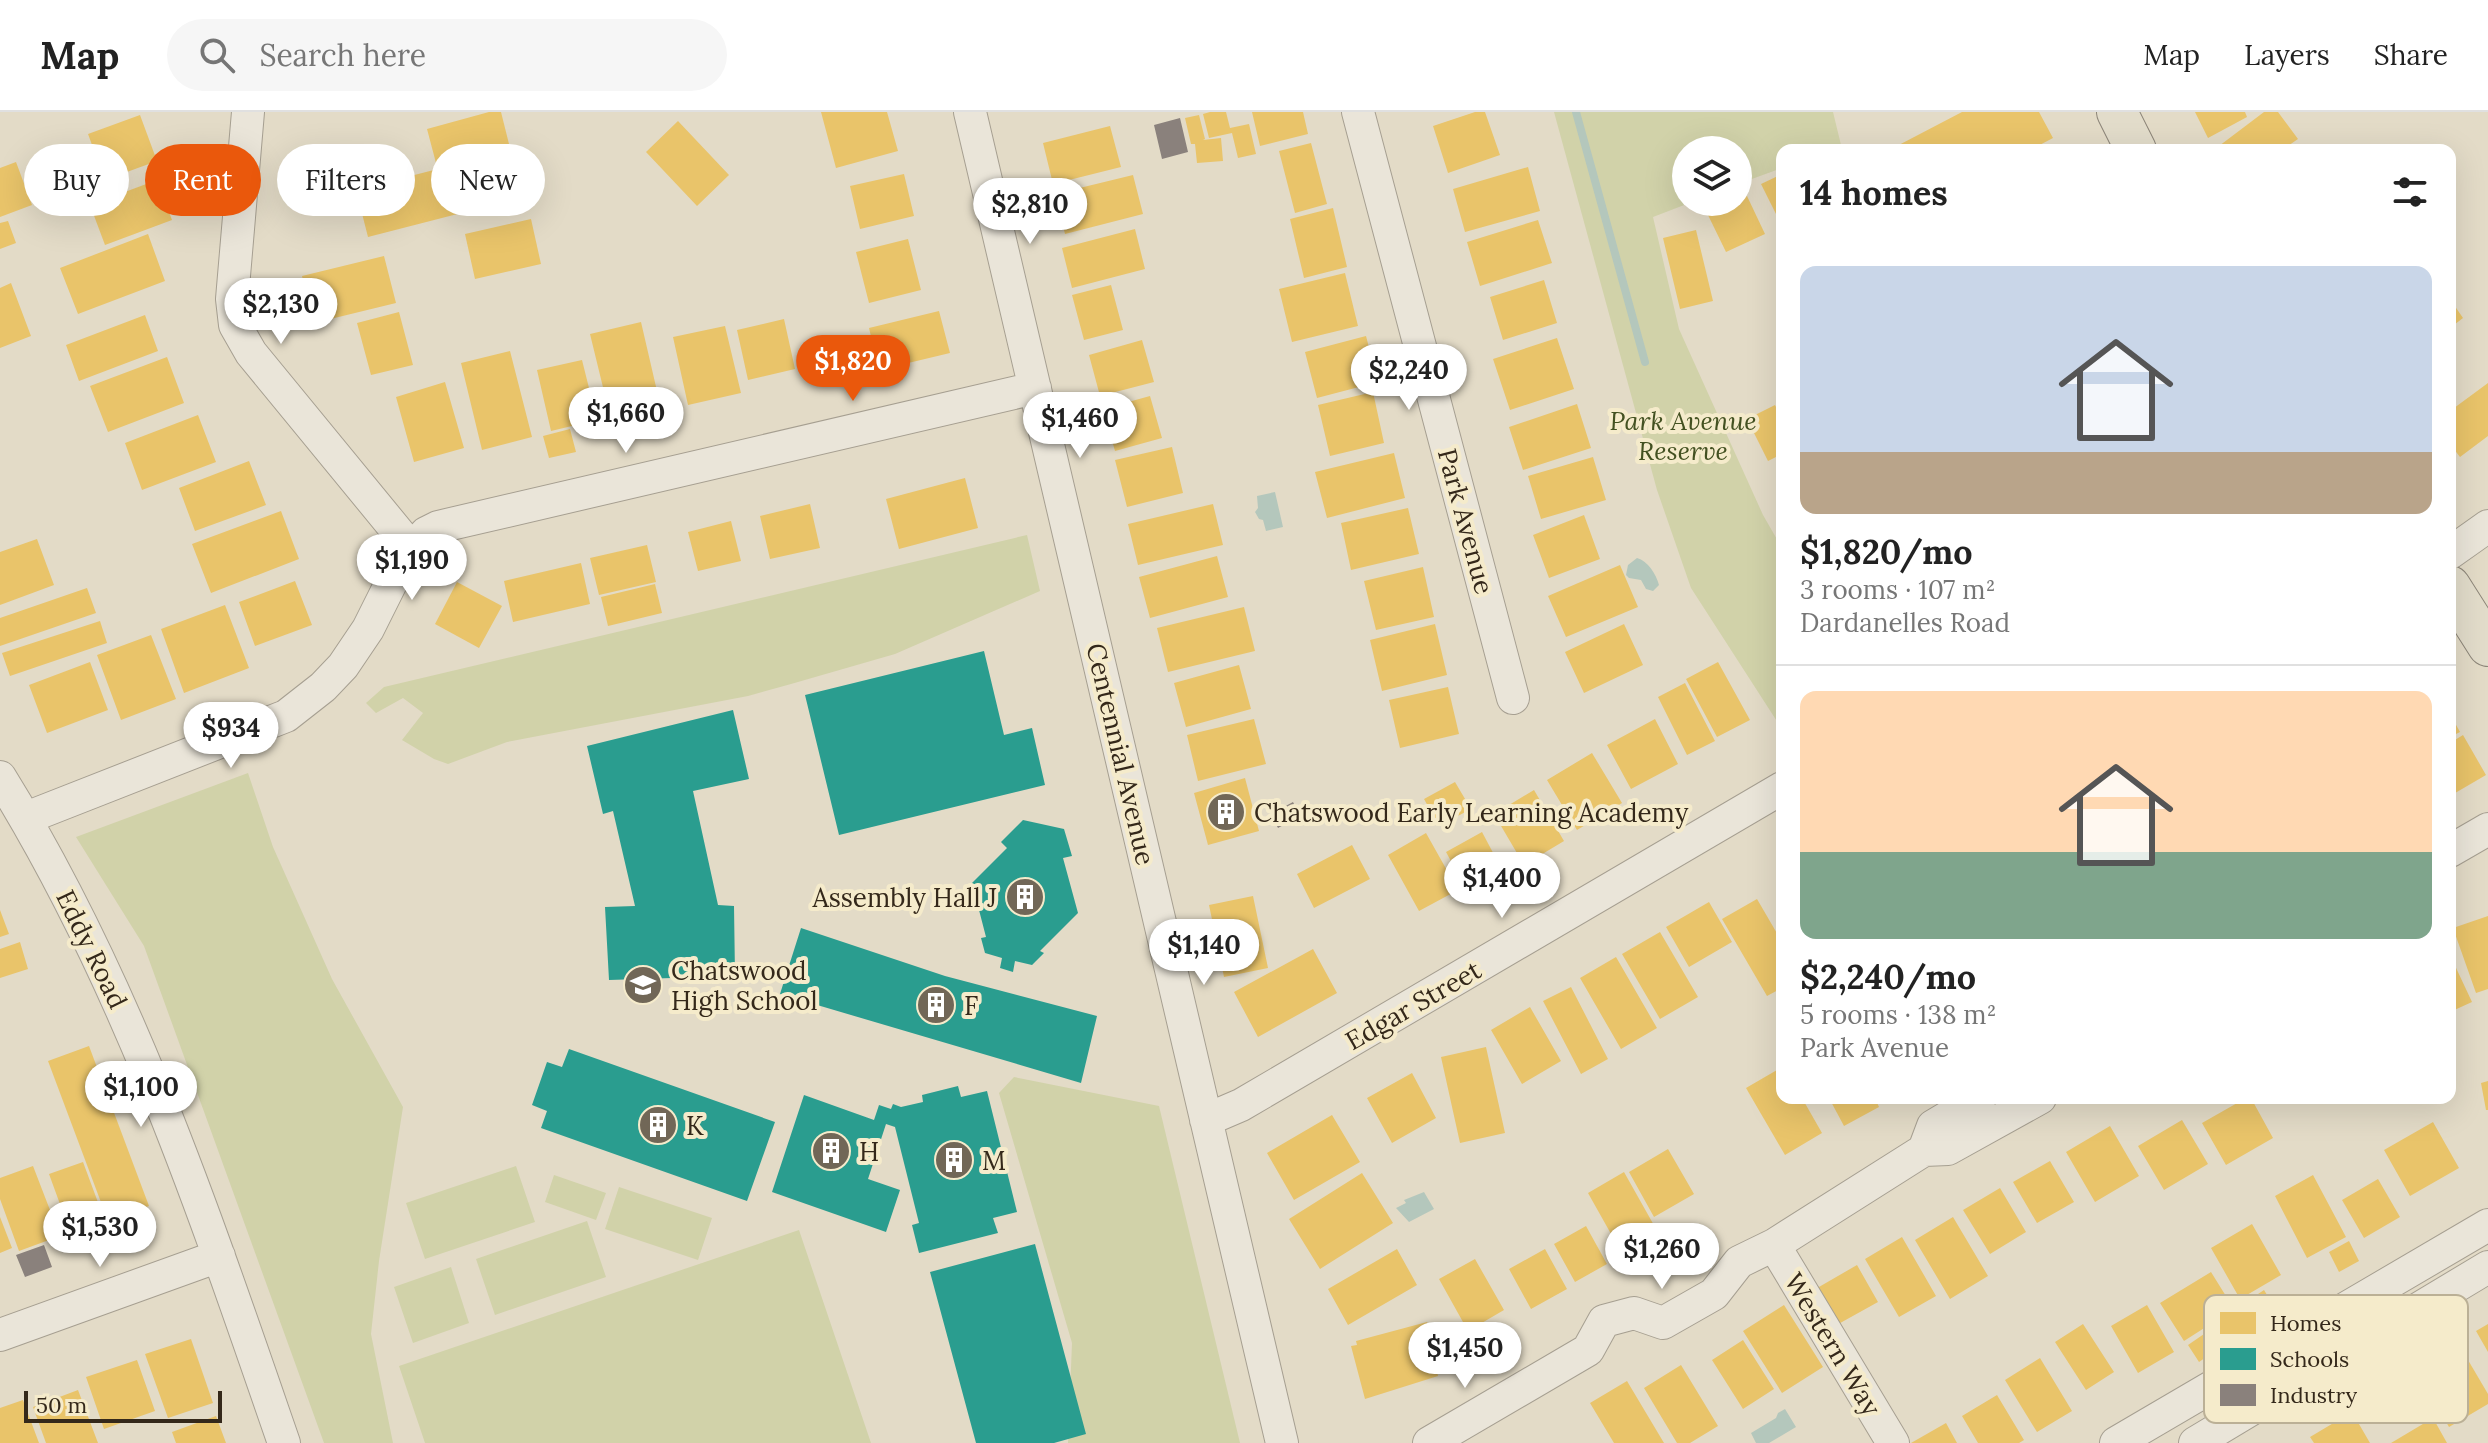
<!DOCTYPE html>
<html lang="en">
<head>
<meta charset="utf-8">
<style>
  body { margin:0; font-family:Lora,serif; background:#f6f6f6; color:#222; height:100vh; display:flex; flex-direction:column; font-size:30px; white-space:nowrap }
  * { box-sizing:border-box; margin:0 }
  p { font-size:26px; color:#767676 }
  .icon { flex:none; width:44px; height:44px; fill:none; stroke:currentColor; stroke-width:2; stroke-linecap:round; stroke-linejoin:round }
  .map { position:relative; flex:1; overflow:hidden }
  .sheet { position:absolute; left:1776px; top:32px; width:680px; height:960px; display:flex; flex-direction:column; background:#fff; border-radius:16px; box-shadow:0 8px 32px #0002 }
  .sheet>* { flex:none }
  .hud { position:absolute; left:24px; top:32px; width:760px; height:72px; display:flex; gap:16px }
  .fabs { position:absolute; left:1672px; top:24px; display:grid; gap:16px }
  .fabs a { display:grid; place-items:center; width:80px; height:80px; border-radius:50%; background:#fff; box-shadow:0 8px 32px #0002; font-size:40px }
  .scale { position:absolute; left:24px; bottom:20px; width:198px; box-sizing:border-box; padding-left:8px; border:4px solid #34281a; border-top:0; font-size:22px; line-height:28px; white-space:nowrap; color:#34281a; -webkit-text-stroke:6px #f5ebcb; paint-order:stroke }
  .price { position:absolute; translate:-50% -68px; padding:0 18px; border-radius:28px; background:#fff; color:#222; font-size:26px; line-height:52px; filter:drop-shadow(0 2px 4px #0008) }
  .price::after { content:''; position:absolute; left:50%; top:48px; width:24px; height:18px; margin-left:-12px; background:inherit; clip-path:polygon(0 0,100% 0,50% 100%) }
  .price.active { background:#ea580c; color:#fff }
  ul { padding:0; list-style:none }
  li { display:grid; align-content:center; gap:16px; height:424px; padding:0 24px }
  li+li { border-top:2px solid #e0e0e0 }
  li span { display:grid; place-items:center; height:248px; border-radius:16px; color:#555 }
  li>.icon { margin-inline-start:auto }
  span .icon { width:144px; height:144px; fill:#fffc; stroke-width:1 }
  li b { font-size:34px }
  h2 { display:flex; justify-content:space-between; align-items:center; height:96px; padding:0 24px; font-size:34px }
  .tag { padding:0 28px; border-radius:36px; background:#fff; box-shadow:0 8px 32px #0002; font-size:28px; line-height:72px }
  .tag.active { background:#ea580c; color:#fff }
  header { display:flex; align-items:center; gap:48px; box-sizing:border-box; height:112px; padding:0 40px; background:#fff; border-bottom:2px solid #e0e0e0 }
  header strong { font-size:38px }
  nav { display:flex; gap:44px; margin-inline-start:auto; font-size:28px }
  .search { width:560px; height:72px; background:#f6f6f6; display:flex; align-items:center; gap:20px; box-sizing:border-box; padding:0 28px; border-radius:44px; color:#767676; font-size:30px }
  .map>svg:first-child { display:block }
  .green { fill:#d1d2a9 }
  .water { fill:#b4c7bc }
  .homes { fill:#e9c46a }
  .schools { fill:#2a9d8f }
  .industry { fill:#8a817c }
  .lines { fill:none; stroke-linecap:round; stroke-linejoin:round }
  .stream { stroke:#b4c7bc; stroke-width:8 }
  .minor-casing { stroke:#a69f91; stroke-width:34 }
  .major-casing { stroke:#8c8578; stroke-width:42 }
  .minor { stroke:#eae5d9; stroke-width:32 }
  .major { stroke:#e2dcca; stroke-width:40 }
  .labels { text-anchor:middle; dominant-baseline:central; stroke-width:8; stroke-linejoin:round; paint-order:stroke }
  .park-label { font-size:26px; font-style:italic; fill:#435121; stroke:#f5ebcb }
  .street-label { font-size:26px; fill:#34281a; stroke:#f5ebcb }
  .poi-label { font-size:26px; fill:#34281a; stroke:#f5ebcb; text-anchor:start }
  .key { fill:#f5ebcb; stroke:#bbb096; stroke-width:2 }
  .key-label { font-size:22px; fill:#34281a }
</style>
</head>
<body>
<header>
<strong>Map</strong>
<div class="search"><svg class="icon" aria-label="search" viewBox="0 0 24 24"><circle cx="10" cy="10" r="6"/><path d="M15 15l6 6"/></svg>Search here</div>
<nav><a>Map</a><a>Layers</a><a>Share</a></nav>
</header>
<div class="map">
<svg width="2488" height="1331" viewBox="0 0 2488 1331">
  <rect width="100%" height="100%" fill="#e3dbc7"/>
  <path class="green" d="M1554 0H1833L1841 33 1828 38H1782V56L1738 72V38H1686V90H1692L1653 105 1679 217 1763 403 1782 436V617L1691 476 1657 378Z
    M1027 423 1040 479 895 542 791 572 748 584 507 630 448 652 434 647 402 628 423 601 403 586 376 601 366 591 384 575Z
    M248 661 273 735 332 867 403 995 379 1149 371 1222 393 1331H324L144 834 76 725Z
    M1014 965 1159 994 1240 1331H1068L1072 1231 999 981Z
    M516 1054 535 1110 425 1147 406 1091Z
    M554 1063 606 1081 596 1108 545 1090Z
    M619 1075 712 1106 698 1148 605 1117Z
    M587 1109 606 1165 495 1203 476 1147Z
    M799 1118 871 1331H425L399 1254Z
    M451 1155 469 1211 413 1231 394 1175Z"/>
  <path class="water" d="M1275 380 1283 415 1266 419 1263 408 1259 407 1255 400 1258 396 1257 384Z
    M1637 446C1648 449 1656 462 1659 473L1653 479 1646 477 1641 468 1629 466 1626 463 1628 453Z
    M1424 1080 1434 1097 1409 1110 1396 1096 1406 1091 1404 1088Z
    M1785 1297 1796 1315 1769 1331H1756L1751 1321 1776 1306 1778 1301Z"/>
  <path class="homes" d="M489 0H501L509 32 436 51 427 17Z
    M821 0H887L898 39 836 56Z
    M1210 0H1226L1230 16 1249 12 1256 42 1238 46 1232 21 1209 26 1203 2Z
    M1252 0H1303L1308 22 1260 34Z
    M1475 0H1485L1500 43 1448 61 1433 14Z
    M1962 0H2039L2053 26 2030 38H1896L1895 35Z
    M2195 0H2245L2247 5 2208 26Z
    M2264 0H2278L2298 27 2282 38H2221L2219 34Z
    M140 3 157 49 105 68 88 22Z
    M1199 3 1205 27 1203 28 1221 26 1223 49 1197 51 1195 32H1191L1185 6Z
    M678 9 729 63 697 94 646 40Z
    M1110 14 1121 55 1053 72 1043 31Z
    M1311 31 1327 92 1295 101 1279 39Z
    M362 36 369 67 299 84 291 54Z
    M16 50 32 93 0 105V56Z
    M461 51 473 98 368 125 356 78Z
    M1528 55 1540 99 1465 120 1453 77Z
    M904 62 914 104 860 117 850 74Z
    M1782 62V107L1779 108 1761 72Z
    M1133 63 1143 102 1065 122 1055 82Z
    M157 68 172 108 105 133 90 93Z
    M1747 84 1765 122 1726 140 1708 103Z
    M1333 96 1347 155 1304 166 1290 107Z
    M531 107 541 152 475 167 465 122Z
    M1538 108 1552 151 1480 174 1467 130Z
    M8 109 16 131 0 137V111Z
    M1135 117 1145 157 1072 176 1062 136Z
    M1696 118 1713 189 1680 197 1663 126Z
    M148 122 165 169 78 202 60 156Z
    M908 127 921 178 869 191 856 140Z
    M384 144 396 191 314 211 302 164Z
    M1345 161 1358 214 1292 230 1279 177Z
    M1544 168 1557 211 1503 228 1490 185Z
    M11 171 31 224 0 236V176Z
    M1111 173 1123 218 1084 228 1072 183Z
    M2450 187 2463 206 2450 216Z
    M939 199 950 241 879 258 869 216Z
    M399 200 413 253 371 263 357 211Z
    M145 203 158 239 79 269 66 233Z
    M784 207 795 257 748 268 737 218Z
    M641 210 660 292 610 304 590 222Z
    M725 214 741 281 688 293 673 225Z
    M1366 224 1378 270 1317 286 1305 240Z
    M1557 226 1574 277 1510 298 1493 247Z
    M1142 228 1154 270 1100 284 1089 243Z
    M510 239 532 325 482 338 461 251Z
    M167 245 184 291 108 320 90 274Z
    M582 248 597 308 551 319 537 258Z
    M445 270 464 336 414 350 396 285Z
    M2488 271V324L2460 345 2450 332V299Z
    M1373 280 1384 331 1330 344 1318 293Z
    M1150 284 1162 326 1115 339 1103 297Z
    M1577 292 1591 336 1523 358 1509 315Z
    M1775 293 1782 307V342L1768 349 1747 307Z
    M198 303 216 350 142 378 125 331Z
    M570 317 576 340 549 346 543 324Z
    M1172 335 1183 381 1127 395 1115 348Z
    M1394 341 1405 386 1327 406 1315 360Z
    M1593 345 1606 388 1541 407 1528 364Z
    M249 349 266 393 195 419 179 376Z
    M965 366 978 416 899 437 886 387Z
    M810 392 820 436 770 447 760 404Z
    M1213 392 1223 433 1138 453 1128 412Z
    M1408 396 1419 442 1351 458 1341 411Z
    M281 399 299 447 211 481 192 432Z
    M1584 403 1600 447 1549 466 1533 423Z
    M731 409 741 449 698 459 688 420Z
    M37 427 54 473 0 493V440Z
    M647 433 656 470 599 483 590 446Z
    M1217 444 1228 485 1150 506 1139 465Z
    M581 451 590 492 513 510 504 469Z
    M1620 453 1638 495 1566 525 1548 484Z
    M1423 455 1434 505 1376 518 1364 469Z
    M295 469 312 513 255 534 239 490Z
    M457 470 502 494 479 536 435 512Z
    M655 472 662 501 608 514 601 485Z
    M87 476 96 501 0 534V506Z
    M225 493 249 556 184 581 161 517Z
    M1244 495 1255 539 1168 560 1157 516Z
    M100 509 107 531 10 564 2 541Z
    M1435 512 1447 563 1382 579 1370 528Z
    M1624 512 1643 553 1584 581 1565 540Z
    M151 523 176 587 121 608 97 543Z
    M90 550 108 598 47 621 29 573Z
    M1718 550 1750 608 1717 625 1686 567Z
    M1239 553 1251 597 1186 615 1174 571Z
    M1685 571 1715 629 1687 643 1658 585Z
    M1448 575 1459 622 1400 636 1389 588Z
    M2450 602 2460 620 2450 625Z
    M1254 607 1266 652 1198 669 1187 623Z
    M1655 607 1678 652 1631 677 1607 633Z
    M2463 623 2486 663 2450 684V631Z
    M1592 641 1622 691 1577 718 1547 668Z
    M1245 666 1259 719 1208 733 1194 681Z
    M1455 670 1471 697 1439 714 1424 687Z
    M1534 678 1564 729 1524 753 1494 702Z
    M1482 720 1499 752 1463 771 1446 740Z
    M1426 721 1458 778 1419 799 1388 743Z
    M1352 733 1370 767 1314 796 1297 762Z
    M1253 784 1268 856 1224 865 1209 793Z
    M1757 787 1782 830V876L1767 884 1722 807Z
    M1709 790 1732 830 1689 855 1666 815Z
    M0 798 9 822 0 825Z
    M2488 804V877L2476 881 2453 816Z
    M1660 820 1698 885 1660 907 1622 842Z
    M20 830 28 857 0 866V837Z
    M1313 837 1337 881 1258 925 1234 880Z
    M2450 843 2472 890 2450 900Z
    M1616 845 1657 916 1621 937 1580 866Z
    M1571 875 1608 947 1581 962 1543 889Z
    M1530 895 1561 949 1522 972 1491 918Z
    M89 934 149 1094 108 1109 48 949Z
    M1486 935 1505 1021 1460 1031 1441 945Z
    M1782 955V986H1802L1822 1021 1785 1043 1746 976Z
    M1412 961 1436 1006 1392 1031 1367 986Z
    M2488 969V998H2486L2481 971Z
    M1829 986H1875L1879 995 1844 1014Z
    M2246 986H2251L2273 1026 2226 1053 2202 1011Z
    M1332 1003 1360 1050 1294 1088 1267 1041Z
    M2182 1008 2208 1052 2164 1078 2138 1034Z
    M2433 1010 2459 1056 2410 1084 2384 1038Z
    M2110 1014 2139 1064 2095 1090 2066 1040Z
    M1668 1037 1694 1082 1654 1105 1629 1060Z
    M2050 1049 2074 1090 2037 1111 2013 1070Z
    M83 1050 106 1112 72 1125 49 1062Z
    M33 1054 60 1124 19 1139 0 1087V1066Z
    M1624 1060 1660 1124 1624 1145 1588 1081Z
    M1362 1061 1393 1111 1320 1157 1289 1107Z
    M2313 1063 2346 1125 2307 1146 2275 1084Z
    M2378 1067 2400 1105 2364 1126 2342 1088Z
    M2000 1076 2026 1120 1990 1142 1963 1098Z
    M0 1105 12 1136 0 1141Z
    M1953 1105 1988 1164 1950 1187 1915 1128Z
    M2252 1112 2281 1163 2240 1187 2211 1136Z
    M1586 1114 1607 1152 1575 1170 1554 1132Z
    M1902 1125 1936 1184 1899 1205 1865 1147Z
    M2349 1129 2359 1149 2339 1160 2329 1140Z
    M1397 1137 1417 1173 1348 1213 1328 1177Z
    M1545 1137 1567 1177 1531 1197 1509 1157Z
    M1475 1147 1504 1198 1468 1219 1439 1167Z
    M1857 1153 1878 1190 1833 1215 1812 1179Z
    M2211 1160 2234 1197 2184 1229 2160 1191Z
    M2264 1178 2277 1199 2259 1210 2246 1190Z
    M1784 1193 1823 1255 1782 1281 1743 1219Z
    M2147 1193 2174 1240 2138 1261 2111 1214Z
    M1427 1210 1439 1254 1436 1255 1438 1264 1365 1287 1351 1234 1357 1233 1356 1229Z
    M2083 1212 2114 1260 2086 1278 2055 1230Z
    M2488 1212V1240L2476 1219Z
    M2204 1222 2215 1239 2199 1250 2188 1233Z
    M191 1227 213 1291 168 1306 145 1242Z
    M1743 1228 1774 1277 1743 1297 1712 1248Z
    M2458 1231 2488 1282V1292L2449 1315 2415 1256Z
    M2040 1246 2072 1299 2037 1320 2005 1268Z
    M137 1248 155 1299 104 1317 86 1265Z
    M1681 1253 1718 1314 1690 1331H1677L1644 1276Z
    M1627 1269 1664 1331H1614L1590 1291Z
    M78 1278 98 1331H46L33 1295Z
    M1997 1283 2024 1328 2019 1331H1978L1962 1304Z
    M23 1288 39 1331H0V1296Z
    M2352 1300 2370 1331H2314L2310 1325Z
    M216 1304 226 1331H176L172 1320Z
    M2433 1306 2447 1331H2391Z
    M1946 1311 1957 1331H1911Z"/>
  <path class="schools" d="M984 539 1004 623 1032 616 1045 673 839 723 805 583Z
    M733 598 749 667 693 679 718 793 734 794 735 864 609 868 605 795 635 794 613 699 603 702 587 634Z
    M1023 708 1064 717 1072 744 1063 746 1078 801 1040 839 1044 841 1032 853 1015 849 1013 860 1000 856 1002 846 985 841 981 826 986 825 972 771 1007 736 1001 730Z
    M801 816 945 864 1097 904 1081 971 780 882Z
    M569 937 775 1010 747 1089 541 1016 547 999 532 993 547 950 562 955Z
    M958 974 961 985 987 979 1017 1100 993 1106 998 1121 919 1141 912 1113 919 1111 895 1015 886 1012 868 1067 900 1078 886 1120 772 1080 804 983 874 1008 879 993 891 997 893 992 901 995 923 990 922 983Z
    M1035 1132 1086 1322 1054 1331H976L930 1160Z"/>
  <path class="industry" d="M1180 6 1188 40 1162 47 1154 13Z
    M1293 690 1300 704 1278 716 1271 702Z
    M44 1133 52 1155 25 1165 16 1143Z"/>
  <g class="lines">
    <path class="stream" d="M1576 0 1645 250"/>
    <g class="minor-casing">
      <path id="minor" d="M248 0 232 187 235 213 251 241 411 436
        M970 0 1282 1331
        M1358 0 1513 586
        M2450 441 2488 414
        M0 665C128 871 205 1103 284 1331
        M26 706 286 604 323 575 343 554 368 517 403 447 426 421 438 415 1035 276
        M2450 739 2488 717
        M1206 1008 1241 993 1782 676
        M1924 1038 1933 1014 1980 986
        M1774 1133 1893 1331
        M0 1223 219 1144
        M1429 1331 1588 1238 1604 1209 1634 1201 1663 1211 1714 1182 1739 1150 1774 1133 1924 1038 1948 1037 2040 986
        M2116 1331 2488 1113
        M2195 1331 2488 1155"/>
    </g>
    <g class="major-casing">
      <path id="major" d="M2117 0 2136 38
        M2450 474 2488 534"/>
    </g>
    <use href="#minor" class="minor"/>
    <use href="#major" class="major"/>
  </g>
  <defs>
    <g id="building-disc" transform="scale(2)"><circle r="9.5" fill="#716757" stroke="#f5ebcb"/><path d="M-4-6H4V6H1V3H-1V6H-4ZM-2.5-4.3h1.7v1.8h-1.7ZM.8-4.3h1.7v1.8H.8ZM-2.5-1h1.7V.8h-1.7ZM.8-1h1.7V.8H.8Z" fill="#fff"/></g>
    <g id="school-disc" transform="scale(2)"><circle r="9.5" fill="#716757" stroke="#f5ebcb"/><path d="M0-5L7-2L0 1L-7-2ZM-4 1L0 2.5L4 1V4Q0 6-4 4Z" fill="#fff"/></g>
  </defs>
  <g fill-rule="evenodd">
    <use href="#building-disc" x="1226" y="700"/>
    <use href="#building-disc" x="1025" y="785"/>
    <use href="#school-disc" x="643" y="873"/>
    <use href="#building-disc" x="936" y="893"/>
    <use href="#building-disc" x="658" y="1013"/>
    <use href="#building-disc" x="831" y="1039"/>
    <use href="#building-disc" x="954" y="1048"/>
  </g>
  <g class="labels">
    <g class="park-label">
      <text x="1683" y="308">Park Avenue<tspan x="1683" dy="30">Reserve</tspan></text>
    </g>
    <g class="street-label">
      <text transform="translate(1466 409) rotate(75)">Park Avenue</text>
      <text transform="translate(1121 642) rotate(77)">Centennial Avenue</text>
      <text transform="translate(92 837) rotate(64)">Eddy Road</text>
      <text transform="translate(1413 893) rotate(-30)">Edgar Street</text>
      <text transform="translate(1833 1232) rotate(59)">Western Way</text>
    </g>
    <g class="poi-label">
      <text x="1254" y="700">Chatswood Early Learning Academy</text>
      <text x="997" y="785" text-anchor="end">Assembly Hall J</text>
      <text x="671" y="858">Chatswood<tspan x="671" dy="30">High School</tspan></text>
      <text x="964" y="893">F</text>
      <text x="686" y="1013">K</text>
      <text x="859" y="1039">H</text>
      <text x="982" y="1048">M</text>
    </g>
  </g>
  <rect x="2204" y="1183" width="264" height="128" rx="12" class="key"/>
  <rect x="2220" y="1200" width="36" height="22" fill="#e9c46a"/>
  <rect x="2220" y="1236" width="36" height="22" fill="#2a9d8f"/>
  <rect x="2220" y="1272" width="36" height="22" fill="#8a817c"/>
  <g class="key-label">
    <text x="2270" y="1219">Homes</text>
    <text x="2270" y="1255">Schools</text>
    <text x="2270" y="1291">Industry</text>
  </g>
</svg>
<div class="fabs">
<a><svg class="icon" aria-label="layers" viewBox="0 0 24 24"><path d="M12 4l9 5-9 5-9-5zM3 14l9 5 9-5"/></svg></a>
</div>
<div class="scale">50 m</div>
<b class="price" style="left:1030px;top:134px">$2,810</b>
<b class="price" style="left:281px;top:234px">$2,130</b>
<b class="price active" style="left:853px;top:291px">$1,820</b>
<b class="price" style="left:1409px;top:300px">$2,240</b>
<b class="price" style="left:626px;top:343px">$1,660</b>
<b class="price" style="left:1080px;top:348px">$1,460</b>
<b class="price" style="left:412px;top:490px">$1,190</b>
<b class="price" style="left:231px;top:658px">$934</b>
<b class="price" style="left:1502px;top:808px">$1,400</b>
<b class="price" style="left:1204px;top:875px">$1,140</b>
<b class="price" style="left:141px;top:1017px">$1,100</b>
<b class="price" style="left:100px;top:1157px">$1,530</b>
<b class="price" style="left:1662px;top:1179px">$1,260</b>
<b class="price" style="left:1465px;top:1278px">$1,450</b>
<div class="hud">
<a class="tag">Buy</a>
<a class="tag active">Rent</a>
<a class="tag">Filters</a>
<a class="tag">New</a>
</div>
<section class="sheet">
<h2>14 homes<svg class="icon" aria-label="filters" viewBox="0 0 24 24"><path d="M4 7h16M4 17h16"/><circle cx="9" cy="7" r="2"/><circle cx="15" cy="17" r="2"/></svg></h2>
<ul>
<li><span style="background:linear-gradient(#c9d6e8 75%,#b9a48a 0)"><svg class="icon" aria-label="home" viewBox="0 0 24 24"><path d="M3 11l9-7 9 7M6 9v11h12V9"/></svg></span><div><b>$1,820/mo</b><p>3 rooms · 107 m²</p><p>Dardanelles Road</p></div></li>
<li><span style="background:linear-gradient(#ffd9b3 65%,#7fa58c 0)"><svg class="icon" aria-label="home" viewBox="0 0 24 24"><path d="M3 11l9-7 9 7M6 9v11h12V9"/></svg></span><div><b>$2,240/mo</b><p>5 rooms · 138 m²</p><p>Park Avenue</p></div></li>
</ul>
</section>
</div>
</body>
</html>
